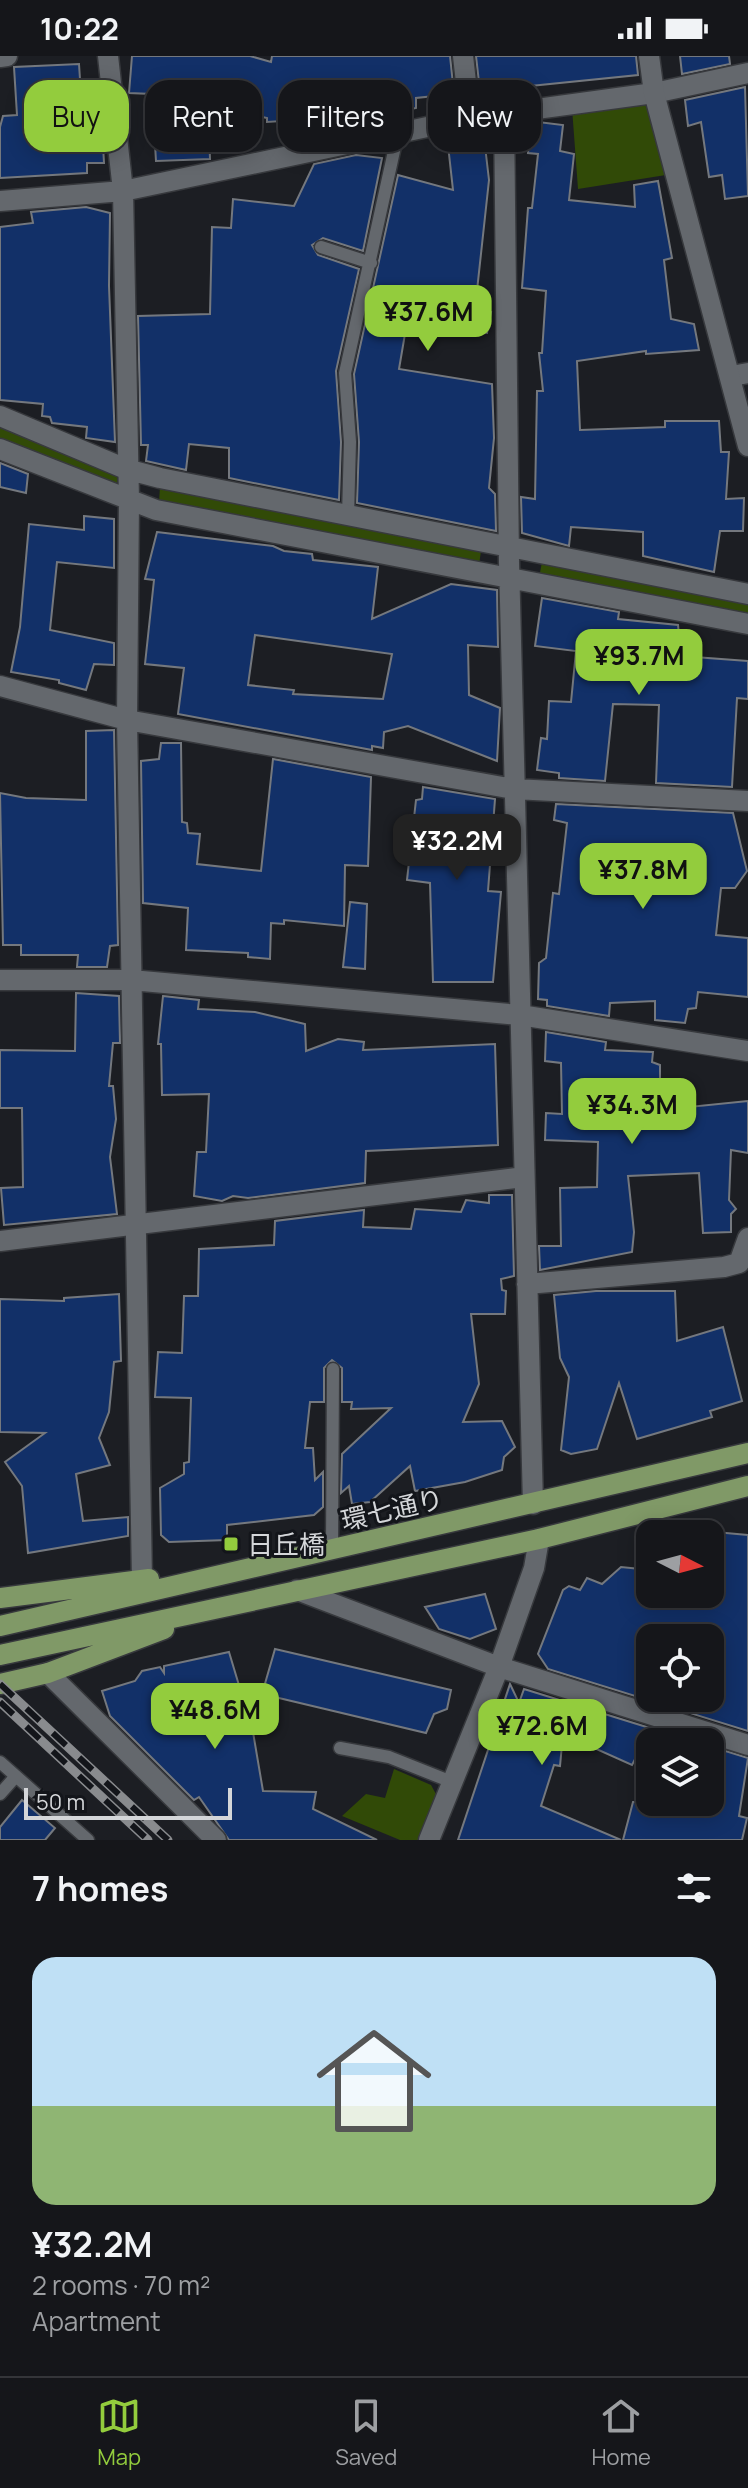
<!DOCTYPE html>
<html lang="en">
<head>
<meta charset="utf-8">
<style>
  body { margin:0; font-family:Manrope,"Noto Sans JP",sans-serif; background:#222327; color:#f1f3f6; height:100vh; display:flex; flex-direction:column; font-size:30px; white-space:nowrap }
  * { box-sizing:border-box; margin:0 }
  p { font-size:26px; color:#9d9fa2 }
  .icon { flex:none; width:44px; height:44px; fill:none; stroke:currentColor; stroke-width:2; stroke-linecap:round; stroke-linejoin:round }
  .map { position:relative; height:1784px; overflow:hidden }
  .details { display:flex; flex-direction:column; background:#15161a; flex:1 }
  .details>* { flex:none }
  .top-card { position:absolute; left:24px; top:24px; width:700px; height:72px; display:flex; gap:16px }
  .needle { width:52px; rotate:96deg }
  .buttons { position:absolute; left:636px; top:1464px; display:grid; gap:16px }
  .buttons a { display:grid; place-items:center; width:88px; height:88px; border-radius:16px; background:#15161a; box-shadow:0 4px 20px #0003,0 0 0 2px #343539; font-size:40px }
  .scale { position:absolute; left:24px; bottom:20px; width:208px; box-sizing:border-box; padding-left:8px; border:4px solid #d4d6d9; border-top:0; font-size:22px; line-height:28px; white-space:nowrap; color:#d4d6d9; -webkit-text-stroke:6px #13151a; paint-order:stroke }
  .price { position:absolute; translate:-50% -68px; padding:0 18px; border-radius:16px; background:#93cc3d; color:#111; font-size:26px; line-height:52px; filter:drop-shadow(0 2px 4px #0008) }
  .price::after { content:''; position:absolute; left:50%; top:48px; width:24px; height:18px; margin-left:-12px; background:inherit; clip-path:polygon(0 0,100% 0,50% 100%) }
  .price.on { background:#222; color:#fff }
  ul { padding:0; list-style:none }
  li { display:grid; align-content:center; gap:16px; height:424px; padding:0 32px }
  li span { display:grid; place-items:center; height:248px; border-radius:24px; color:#555 }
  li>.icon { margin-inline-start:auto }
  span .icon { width:144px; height:144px; fill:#fffc; stroke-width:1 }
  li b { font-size:34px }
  h2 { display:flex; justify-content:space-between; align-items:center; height:96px; padding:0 32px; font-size:34px }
  .pill { padding:0 28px; border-radius:24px; background:#15161a; box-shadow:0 4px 20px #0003,0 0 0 2px #343539; font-size:28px; line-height:72px }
  .pill.on { background:#93cc3d; color:#111 }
  .status { display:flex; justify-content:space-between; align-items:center; height:56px; padding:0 40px; background:#15161a; direction:ltr }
  .status svg { height:22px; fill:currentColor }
  .dock { display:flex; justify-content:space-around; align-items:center; height:112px; border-top:2px solid #343539; background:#15161a; font-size:22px; color:#9d9fa2 }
  .dock a { display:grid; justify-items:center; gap:4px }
  .dock .on { color:#93cc3d }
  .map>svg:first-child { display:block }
  .green { fill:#314a07 }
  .building { fill:#123068; stroke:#74787e; stroke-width:2; fill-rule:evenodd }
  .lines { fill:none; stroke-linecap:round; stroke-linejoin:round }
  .service-casing { stroke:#37393d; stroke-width:15 }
  .minor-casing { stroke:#37393d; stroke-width:23 }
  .tertiary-casing { stroke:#37393d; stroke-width:23 }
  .primary-casing { stroke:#37393d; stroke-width:23 }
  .service { stroke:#64686d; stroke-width:12 }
  .minor { stroke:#64686d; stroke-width:20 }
  .tertiary { stroke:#64686d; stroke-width:20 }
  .primary { stroke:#809967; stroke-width:20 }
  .rail-casing { stroke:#898b8e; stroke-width:9 }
  .rail { stroke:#13151a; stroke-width:6; stroke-dasharray:18; stroke-linecap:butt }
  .poi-dot { fill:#93cc3d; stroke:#13151a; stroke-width:3 }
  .labels { text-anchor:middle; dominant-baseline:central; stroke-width:6; stroke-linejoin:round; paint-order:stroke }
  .street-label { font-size:26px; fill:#d4d6d9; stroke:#13151a }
  .poi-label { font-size:26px; fill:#d4d6d9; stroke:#13151a; text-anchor:start }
</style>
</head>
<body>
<div class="status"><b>10:22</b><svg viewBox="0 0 49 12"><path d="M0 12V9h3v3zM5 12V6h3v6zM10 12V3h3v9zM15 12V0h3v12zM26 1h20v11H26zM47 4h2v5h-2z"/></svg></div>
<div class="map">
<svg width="748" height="1784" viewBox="0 0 748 1784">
  <rect width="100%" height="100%" fill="#1c1e23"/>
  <path class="green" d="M647 43 666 119 578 133 572 52Z
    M0 366 118 420 117 427 0 386Z
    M160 430 481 495 479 509 159 447Z
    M542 506 748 543V562L539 522Z
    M394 1713 431 1729 437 1740 421 1784H400L342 1760 366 1738 385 1742Z"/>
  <path class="building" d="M132 0H250L271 6 272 0H450L454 38 416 42V52L389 58 267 66V62L208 48 210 103 156 105 152 38 129 37Z
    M476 0H636L638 19 480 35Z
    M680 0H729L730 8 682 18Z
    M79 8 82 54 101 53 104 107H87V117L0 122V71L3 60 17 59 14 11Z
    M745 31 748 140 725 143 722 119 709 121 701 66 688 70 685 44Z
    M538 66 563 69 560 95 574 98 569 144 635 151 634 129 658 125 672 202 664 204 671 263 694 268 699 294 646 298V295L577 305 580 374 665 371V365H719L721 396H729L726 443 744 442 743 475H720L714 516 643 500V476L571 471 569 490 522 477 521 441 535 443 537 335H543L539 297H542L546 235 522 232 528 152H532L538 98 528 97 531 67Z
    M483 73 489 124 475 253 491 256 487 277 407 266 399 313 492 328 494 382 489 432 495 438 496 475 357 447 359 386 354 318 398 119 453 134 447 80Z
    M356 99 382 102 363 195 323 182 312 189 318 199 359 213 336 315 341 386 339 444 229 422V392L189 388 186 414 146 405 148 389H141L138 260 210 258 212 171 231 172 233 143 294 150 314 108Z
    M86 151 110 157 109 230 115 386 86 382 87 371 52 367 50 361 42 360 43 348 0 344V171L33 167 31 156Z
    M0 407 28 418 26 437 0 431Z
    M84 460 114 463V512L57 506 50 574 114 587V609L94 608 86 634 59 627V624L11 616 20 571 29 468 84 474Z
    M157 476 273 490 284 495 312 498 313 504 378 511 372 563 451 528 497 534 498 591 468 589 469 639 500 652 497 705 408 670 384 676 383 692 372 690V694L178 658 184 612 145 608 154 524 145 523ZM255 579 392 598 383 643 293 638 294 634 248 629Z
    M542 542 619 556 618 563 678 569 681 600 748 605V643L737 642 732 731 656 727 659 649 613 648 605 725 559 722V717L537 714 541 682 547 683 549 645 571 646 576 595 535 590Z
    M114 674 118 889 110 890 107 911H77L78 899H21V889H3L0 737 26 742 86 744V675Z
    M161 687H181L182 766 187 767 188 777 200 778 197 808 261 815 273 703 371 721 368 810 345 809 344 870 284 864V868L271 867 270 903 248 901V897L186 894 188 852 143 847 141 705 159 703Z
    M423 731 495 743 488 835 501 836 493 926H433L430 827 407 824 416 744 422 743Z
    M556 748 733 757 747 815 735 832H721L716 879 748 882V941L698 936 696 952 688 953 685 967 655 964V945L610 947 609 960 547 950V944L538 943 539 907 546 902 553 837 559 838 567 767 554 764Z
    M350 846 367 848 365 913 343 911Z
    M76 937 119 940 120 987H113L109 1030H113L116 1063 110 1101 117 1158 4 1169 1 1132 23 1131 22 1052H0V994L75 995Z
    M163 940 199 944 198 953 255 956 305 968 306 995 338 983 364 986 363 994 495 988 498 1089 366 1095 365 1127 248 1142 233 1140 222 1145 194 1140 197 1096H206L209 1038 162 1039 161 988H158Z
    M546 976 606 986 605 994 653 996 652 1006 660 1009V1054L748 1045V1097L731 1094 729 1144 736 1153 731 1158V1176L703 1177 699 1117 628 1120 634 1176 632 1196 540 1214 539 1190H561L560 1132 597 1131 598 1086 545 1084 546 1057 562 1058 561 1007 545 1005Z
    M489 1139H512L514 1220 501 1223 502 1234 506 1235 505 1258H471L479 1328 463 1366 502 1365 515 1391 504 1401 502 1414 465 1426 415 1435 410 1410 370 1446 352 1448 349 1430 341 1437 342 1398 391 1352 351 1353 352 1346H342V1312L332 1304 324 1312V1346H310L305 1392H313L315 1424 323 1416V1451L314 1459 227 1469V1484L169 1486 161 1479 160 1432 184 1418V1407L189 1406 191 1342 155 1341 158 1296 182 1297 184 1240H198L199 1193 274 1189 275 1165 364 1154 363 1171 411 1173 415 1153 461 1156 466 1144 489 1147Z
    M596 1235H675L677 1285 723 1271 742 1345 710 1355 712 1361 637 1383 619 1327 597 1393 571 1398 561 1394 569 1321 560 1302 554 1239Z
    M119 1238 121 1305 114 1306 109 1356 99 1382 110 1409 76 1418 83 1465 128 1461V1480L28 1497 22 1430 5 1406 45 1377 0 1376V1243L64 1245V1242Z
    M715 1476 748 1479V1675L548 1613 538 1598 563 1534 569 1530 580 1534 587 1522 602 1528 621 1511 650 1514V1538H710V1485L714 1486ZM650 1582H716L710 1607V1642H650Z
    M485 1538 496 1573 470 1583 439 1573 425 1551Z
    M275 1593 451 1634 447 1653 434 1658 426 1677 262 1638Z
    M229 1596 253 1676 263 1735 316 1736 313 1753 377 1784H229L199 1741 194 1744 110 1660 102 1635 135 1625 142 1615 160 1611 164 1617V1610Z
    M510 1628 519 1647 524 1633 695 1686H644L632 1709 563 1678 560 1710 554 1709 541 1750 621 1784H458Z
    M719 1693 748 1702 739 1760 747 1762 742 1784H623L633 1746H710Z
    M22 1744 55 1772 45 1784H0V1771Z"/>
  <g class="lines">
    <g class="service-casing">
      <path id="service" d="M321 191 371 207
        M348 460 350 386 345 317 398 77
        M332 1493 333 1313
        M340 1692 389 1701 452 1726
        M0 1706 88 1784
        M0 1738 16 1720"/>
    </g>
    <g class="minor-casing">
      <path id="minor" d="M108 0 123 135 129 444 127 664 142 1524
        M463 0 470 62
        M0 1 7 0
        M504 57 509 506 533 1448
        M0 145 123 135 470 62 654 37 748 17
        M731 320 748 317
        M0 360 126 413 160 422 748 538
        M0 393 156 454 748 568
        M0 630 127 664 514 733 748 745
        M0 924H131L520 959 748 995
        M0 1185 524 1121
        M527 1228 724 1211 739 1207 748 1182
        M297 1534 499 1611 748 1689
        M48 1617 216 1784
        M429 1784 499 1611 534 1512 539 1483"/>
    </g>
    <g class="tertiary-casing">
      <path id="tertiary" d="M649 0 654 37 748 390"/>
    </g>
    <g class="primary-casing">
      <path id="primary" d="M0 1542 149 1523
        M0 1570 748 1397
        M0 1599 539 1483 748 1430
        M0 1628 48 1617 164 1573"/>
    </g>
    <use href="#service" class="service"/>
    <use href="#minor" class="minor"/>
    <use href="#tertiary" class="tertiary"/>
    <use href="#primary" class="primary"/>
    <g class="rail-casing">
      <path id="rail" d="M0 1628 168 1784
        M0 1646 148 1784"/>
    </g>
    <use href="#rail" class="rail"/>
  </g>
  <rect class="poi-dot" x="223" y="1480" width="16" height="16" rx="4"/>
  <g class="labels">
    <g class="street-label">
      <text transform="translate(392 1453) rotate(-13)">環七通り</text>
    </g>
    <g class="poi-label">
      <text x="247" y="1488">日丘橋</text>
    </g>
  </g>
</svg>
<div class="buttons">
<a><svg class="needle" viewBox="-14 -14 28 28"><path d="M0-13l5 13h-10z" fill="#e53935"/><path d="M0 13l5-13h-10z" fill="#9d9fa2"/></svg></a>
<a><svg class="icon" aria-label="locate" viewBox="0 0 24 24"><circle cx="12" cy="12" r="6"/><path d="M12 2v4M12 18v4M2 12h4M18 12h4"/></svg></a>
<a><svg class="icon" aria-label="layers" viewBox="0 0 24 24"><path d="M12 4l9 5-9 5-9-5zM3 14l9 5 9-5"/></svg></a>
</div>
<div class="scale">50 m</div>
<b class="price" style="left:428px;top:297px">¥37.6M</b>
<b class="price" style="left:639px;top:641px">¥93.7M</b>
<b class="price on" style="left:457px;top:826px">¥32.2M</b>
<b class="price" style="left:643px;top:855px">¥37.8M</b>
<b class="price" style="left:632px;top:1090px">¥34.3M</b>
<b class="price" style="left:215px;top:1695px">¥48.6M</b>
<b class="price" style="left:542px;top:1711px">¥72.6M</b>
<div class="top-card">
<a class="pill on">Buy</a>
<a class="pill">Rent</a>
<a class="pill">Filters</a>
<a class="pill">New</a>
</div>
</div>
<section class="details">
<h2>7 homes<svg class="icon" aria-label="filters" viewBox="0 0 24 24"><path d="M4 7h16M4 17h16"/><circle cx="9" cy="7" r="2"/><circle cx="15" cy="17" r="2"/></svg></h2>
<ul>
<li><span style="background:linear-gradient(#bfe0f5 60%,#8fb573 0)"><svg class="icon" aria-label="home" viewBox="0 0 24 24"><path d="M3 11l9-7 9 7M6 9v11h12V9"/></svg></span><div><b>¥32.2M</b><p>2 rooms · 70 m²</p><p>Apartment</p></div></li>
</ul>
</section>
<nav class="dock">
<a class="on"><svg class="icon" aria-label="map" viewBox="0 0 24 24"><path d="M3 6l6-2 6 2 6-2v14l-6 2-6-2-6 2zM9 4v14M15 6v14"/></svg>Map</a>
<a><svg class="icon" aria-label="saved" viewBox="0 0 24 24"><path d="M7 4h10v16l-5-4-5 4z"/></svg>Saved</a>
<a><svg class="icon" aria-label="home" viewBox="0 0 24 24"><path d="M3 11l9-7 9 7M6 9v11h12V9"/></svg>Home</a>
</nav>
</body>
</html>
